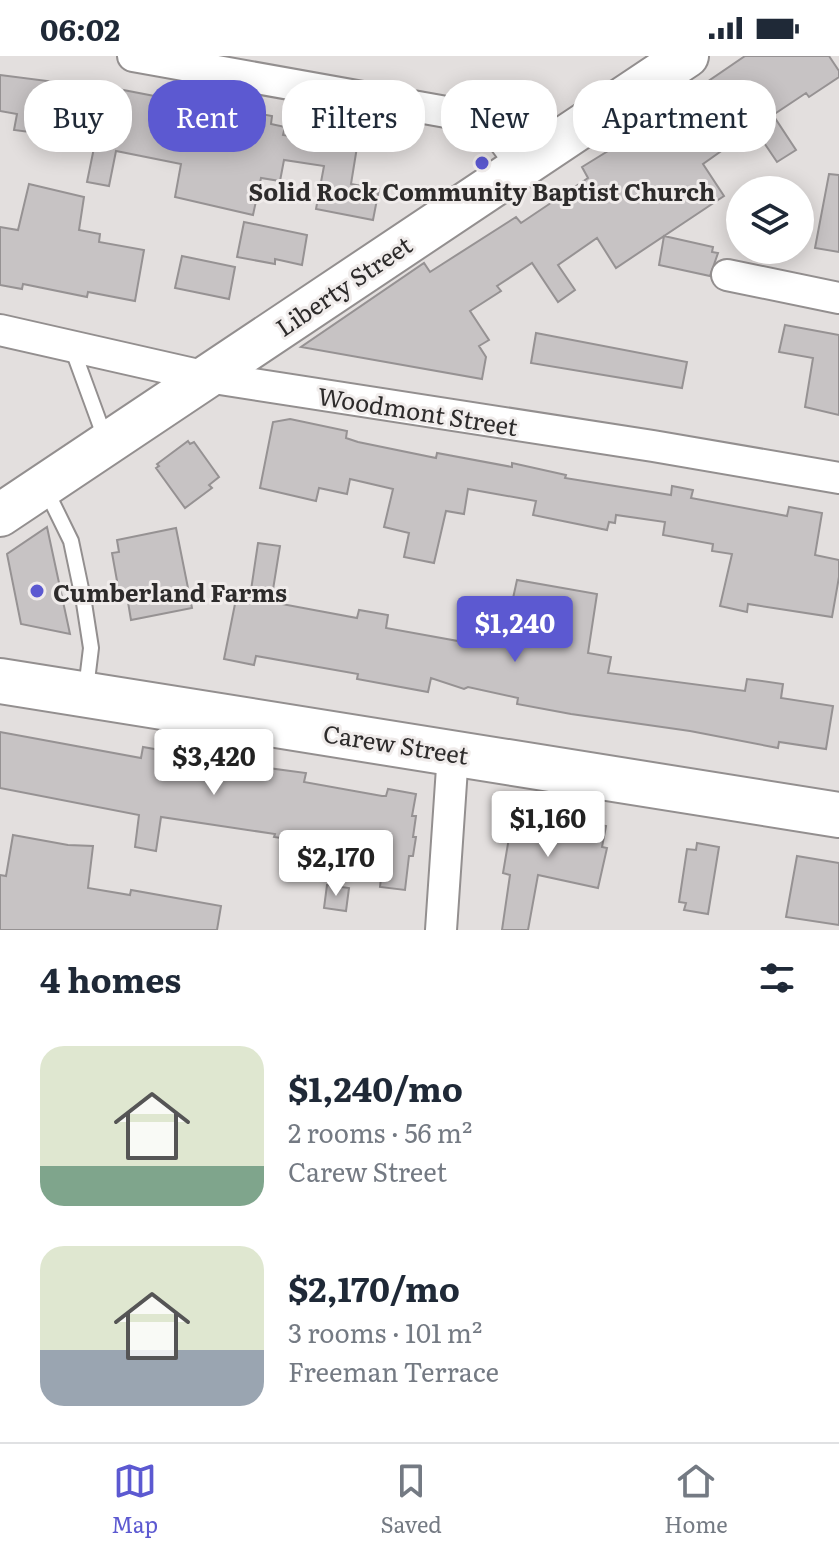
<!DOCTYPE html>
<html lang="en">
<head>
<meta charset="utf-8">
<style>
  body { margin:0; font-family:Literata,serif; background:#f2f2f3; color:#1f2937; height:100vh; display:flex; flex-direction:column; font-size:30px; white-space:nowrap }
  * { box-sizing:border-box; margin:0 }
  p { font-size:26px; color:#747a83 }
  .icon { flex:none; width:44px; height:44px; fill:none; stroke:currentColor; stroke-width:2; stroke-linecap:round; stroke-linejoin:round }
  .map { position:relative; height:874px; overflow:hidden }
  .drawer { display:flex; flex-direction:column; background:#fff; flex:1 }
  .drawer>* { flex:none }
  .hud { position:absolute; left:24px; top:24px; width:792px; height:72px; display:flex; gap:16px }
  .buttons { position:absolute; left:726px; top:120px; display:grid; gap:16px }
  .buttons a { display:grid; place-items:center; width:88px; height:88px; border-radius:50%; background:#fff; box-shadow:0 4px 20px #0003; font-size:40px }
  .price { position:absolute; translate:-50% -68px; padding:0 18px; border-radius:8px; background:#fff; color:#222; font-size:26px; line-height:52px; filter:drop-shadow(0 2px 4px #0008) }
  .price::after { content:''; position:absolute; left:50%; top:48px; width:24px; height:18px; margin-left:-12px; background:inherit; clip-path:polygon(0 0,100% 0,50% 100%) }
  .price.current { background:#5c59d1; color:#fff }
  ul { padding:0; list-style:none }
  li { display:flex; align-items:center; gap:24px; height:200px; padding:0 40px }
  li span { display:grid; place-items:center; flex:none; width:224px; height:160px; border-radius:24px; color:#555 }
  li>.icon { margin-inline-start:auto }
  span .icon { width:96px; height:96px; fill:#fffc; stroke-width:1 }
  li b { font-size:34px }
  h2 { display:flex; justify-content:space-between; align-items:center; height:96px; padding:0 40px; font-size:34px }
  .tag { padding:0 28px; border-radius:32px; background:#fff; box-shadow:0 4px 20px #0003; font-size:28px; line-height:72px }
  .tag.current { background:#5c59d1; color:#fff }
  .status { display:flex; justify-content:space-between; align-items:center; height:56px; padding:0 40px; background:#fff; direction:ltr }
  .status svg { height:22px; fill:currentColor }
  .tabs { display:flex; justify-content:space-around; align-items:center; height:112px; border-top:2px solid #e0e1e3; background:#fff; font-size:22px; color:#747a83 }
  .tabs a { display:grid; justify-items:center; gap:4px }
  .tabs .current { color:#5c59d1 }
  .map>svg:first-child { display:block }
  .building { fill:#c7c3c4; stroke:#969293; stroke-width:2 }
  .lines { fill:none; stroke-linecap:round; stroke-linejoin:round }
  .lane-casing { stroke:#938f8f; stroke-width:18 }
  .street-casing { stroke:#938f8f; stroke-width:34 }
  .secondary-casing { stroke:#938f8f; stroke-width:46 }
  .primary-casing { stroke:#938f8f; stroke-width:48 }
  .lane { stroke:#fff; stroke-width:14 }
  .street { stroke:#fff; stroke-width:30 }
  .secondary { stroke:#fff; stroke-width:42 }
  .primary { stroke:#fff; stroke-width:44 }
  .poi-dot { fill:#5c59d1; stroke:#f0eceb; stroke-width:3 }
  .labels { text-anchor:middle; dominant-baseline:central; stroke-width:6; stroke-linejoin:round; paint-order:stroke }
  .poi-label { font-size:24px; font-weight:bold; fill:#2d2b2b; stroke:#f0eceb }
  .street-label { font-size:24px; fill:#2d2b2b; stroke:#f0eceb }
</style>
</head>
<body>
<div class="status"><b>06:02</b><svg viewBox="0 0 49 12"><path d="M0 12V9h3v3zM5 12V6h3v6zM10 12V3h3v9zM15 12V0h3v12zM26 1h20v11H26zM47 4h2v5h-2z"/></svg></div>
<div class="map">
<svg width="839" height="874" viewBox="0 0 839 874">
  <rect width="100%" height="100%" fill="#e3dfde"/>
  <path class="building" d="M745 0H829L839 15V21L809 41 806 37 773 59 796 94 777 106 754 72 703 108 724 140 616 212 597 182 558 209 575 234 558 246 532 207 497 230 501 235 470 255 489 284 479 290 486 301 482 323 301 291 424 207 430 216 516 161 521 167 588 122 582 111 652 68 654 72 690 47 685 41Z
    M0 19 86 30 87 27 170 43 169 46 209 56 210 49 272 60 271 68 285 71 283 79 357 91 351 128 379 133 373 164 316 153 324 110 284 104 280 125 261 122 253 159 175 141 181 108 116 95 109 130 87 126 96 82 53 74V79L14 74 17 58 0 55Z
    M829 118 839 119V196L815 192Z
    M29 128 84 141 79 174 100 178 99 186 144 194 135 245 88 236 87 241 23 228 22 233 0 229V171L18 174Z
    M244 166 307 179 302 209 275 203V208L237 201Z
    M664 180 713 191 712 196 718 197 710 220 659 209Z
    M182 200 235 211 229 243 175 232Z
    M785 269 839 279V359L805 351 813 302 779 296Z
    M536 277 687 306 682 332 531 307Z
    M290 363 347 375 346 382 358 386 436 402 437 397 512 411V407L566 419 565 422 671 439 672 430 693 434 691 442 787 460 789 451 822 457 815 499 839 504V521L832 561 748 548 747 556 720 550 732 498 712 495 713 488 663 479 665 466 616 459 615 467 609 466 607 474 533 459 536 445 468 433 464 458 446 455 434 507 404 501 409 477 384 471 393 433 350 423 347 438 319 432 316 445 260 432 273 366Z
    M188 385 190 388 194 386 219 421 209 429 212 432 185 452 156 412 159 410 157 408Z
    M47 471 70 578 21 568 7 498Z
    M176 472 192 552 131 564 126 534 119 536 112 497 119 496 117 484Z
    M258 487 280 490 271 546 357 562 359 554 388 559 386 572 458 585 460 573 505 579 517 524 597 538 588 597 611 601 608 617 745 635 747 623 783 628 781 642 833 650 826 693 779 686 778 692 690 675 571 658 517 648 518 642 468 631 464 633 431 622 428 636 357 623 358 618 256 600 254 609 224 603 237 538 250 541Z
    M0 676 141 702 143 691 238 708 306 717 304 726 382 740H386L388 733 416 738 412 760H416L413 781H416L413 800H409L405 834 380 831 384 796 294 781 293 784 274 781 275 778 161 761 156 795 135 791 139 759 0 732Z
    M514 752 606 770 602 791 607 792 598 832 538 819 528 874H502L510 819 503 817Z
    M13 779 68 789 93 790 88 832 130 839 131 834 221 850 217 874H0V819L6 820Z
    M697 787 719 791 708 858 684 854 686 847 679 846 687 793 696 794Z
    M797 800 839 807V869L786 861Z
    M327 829 349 832 346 855 324 852Z"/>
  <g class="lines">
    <g class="lane-casing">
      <path id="lane" d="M71 289 105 382
        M46 434 71 485 84 547 91 592 86 633"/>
    </g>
    <g class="street-casing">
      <path id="street" d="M133 0 463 59 494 71 522 109
        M727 219 839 242
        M0 274 207 321 653 390 839 422
        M441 874 453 697"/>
    </g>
    <g class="secondary-casing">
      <path id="secondary" d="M0 459 687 0"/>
    </g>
    <g class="primary-casing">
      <path id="primary" d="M0 625 839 759"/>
    </g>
    <use href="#lane" class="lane"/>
    <use href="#street" class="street"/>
    <use href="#secondary" class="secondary"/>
    <use href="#primary" class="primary"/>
  </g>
  <g class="poi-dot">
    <circle cx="482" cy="107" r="8"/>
    <circle cx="37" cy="535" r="8"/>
  </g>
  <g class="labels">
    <g class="poi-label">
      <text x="482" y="134">Solid Rock Community Baptist Church</text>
      <text x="53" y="535" text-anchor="start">Cumberland Farms</text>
    </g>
    <g class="street-label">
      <text transform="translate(343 229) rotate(-34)">Liberty Street</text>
      <text transform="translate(418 354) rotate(9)">Woodmont Street</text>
      <text transform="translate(396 687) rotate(9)">Carew Street</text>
    </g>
  </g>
</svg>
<div class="buttons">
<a><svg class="icon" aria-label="layers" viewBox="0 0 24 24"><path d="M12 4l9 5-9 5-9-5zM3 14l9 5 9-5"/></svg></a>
</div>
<b class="price current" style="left:515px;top:608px">$1,240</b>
<b class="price" style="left:214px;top:741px">$3,420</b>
<b class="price" style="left:548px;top:803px">$1,160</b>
<b class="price" style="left:336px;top:842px">$2,170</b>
<div class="hud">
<a class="tag">Buy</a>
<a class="tag current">Rent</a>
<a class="tag">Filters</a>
<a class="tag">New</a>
<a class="tag">Apartment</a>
</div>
</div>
<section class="drawer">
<h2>4 homes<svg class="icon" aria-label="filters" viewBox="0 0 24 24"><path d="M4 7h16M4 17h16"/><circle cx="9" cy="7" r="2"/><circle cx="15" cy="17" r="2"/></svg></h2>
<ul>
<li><span style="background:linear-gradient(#dfe7d0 75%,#7fa58c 0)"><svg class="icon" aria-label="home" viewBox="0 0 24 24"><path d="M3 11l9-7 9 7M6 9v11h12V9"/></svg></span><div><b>$1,240/mo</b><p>2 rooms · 56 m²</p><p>Carew Street</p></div></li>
<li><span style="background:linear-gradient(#dfe7d0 65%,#9aa5b1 0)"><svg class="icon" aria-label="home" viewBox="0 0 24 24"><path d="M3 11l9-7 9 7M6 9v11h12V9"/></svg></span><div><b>$2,170/mo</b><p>3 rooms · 101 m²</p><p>Freeman Terrace</p></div></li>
</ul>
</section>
<nav class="tabs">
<a class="current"><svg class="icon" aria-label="map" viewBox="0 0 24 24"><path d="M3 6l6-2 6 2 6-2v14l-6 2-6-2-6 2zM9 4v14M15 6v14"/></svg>Map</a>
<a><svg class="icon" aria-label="saved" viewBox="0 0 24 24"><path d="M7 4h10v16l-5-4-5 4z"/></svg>Saved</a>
<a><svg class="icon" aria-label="home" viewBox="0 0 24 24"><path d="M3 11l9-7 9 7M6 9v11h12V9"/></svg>Home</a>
</nav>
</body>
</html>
